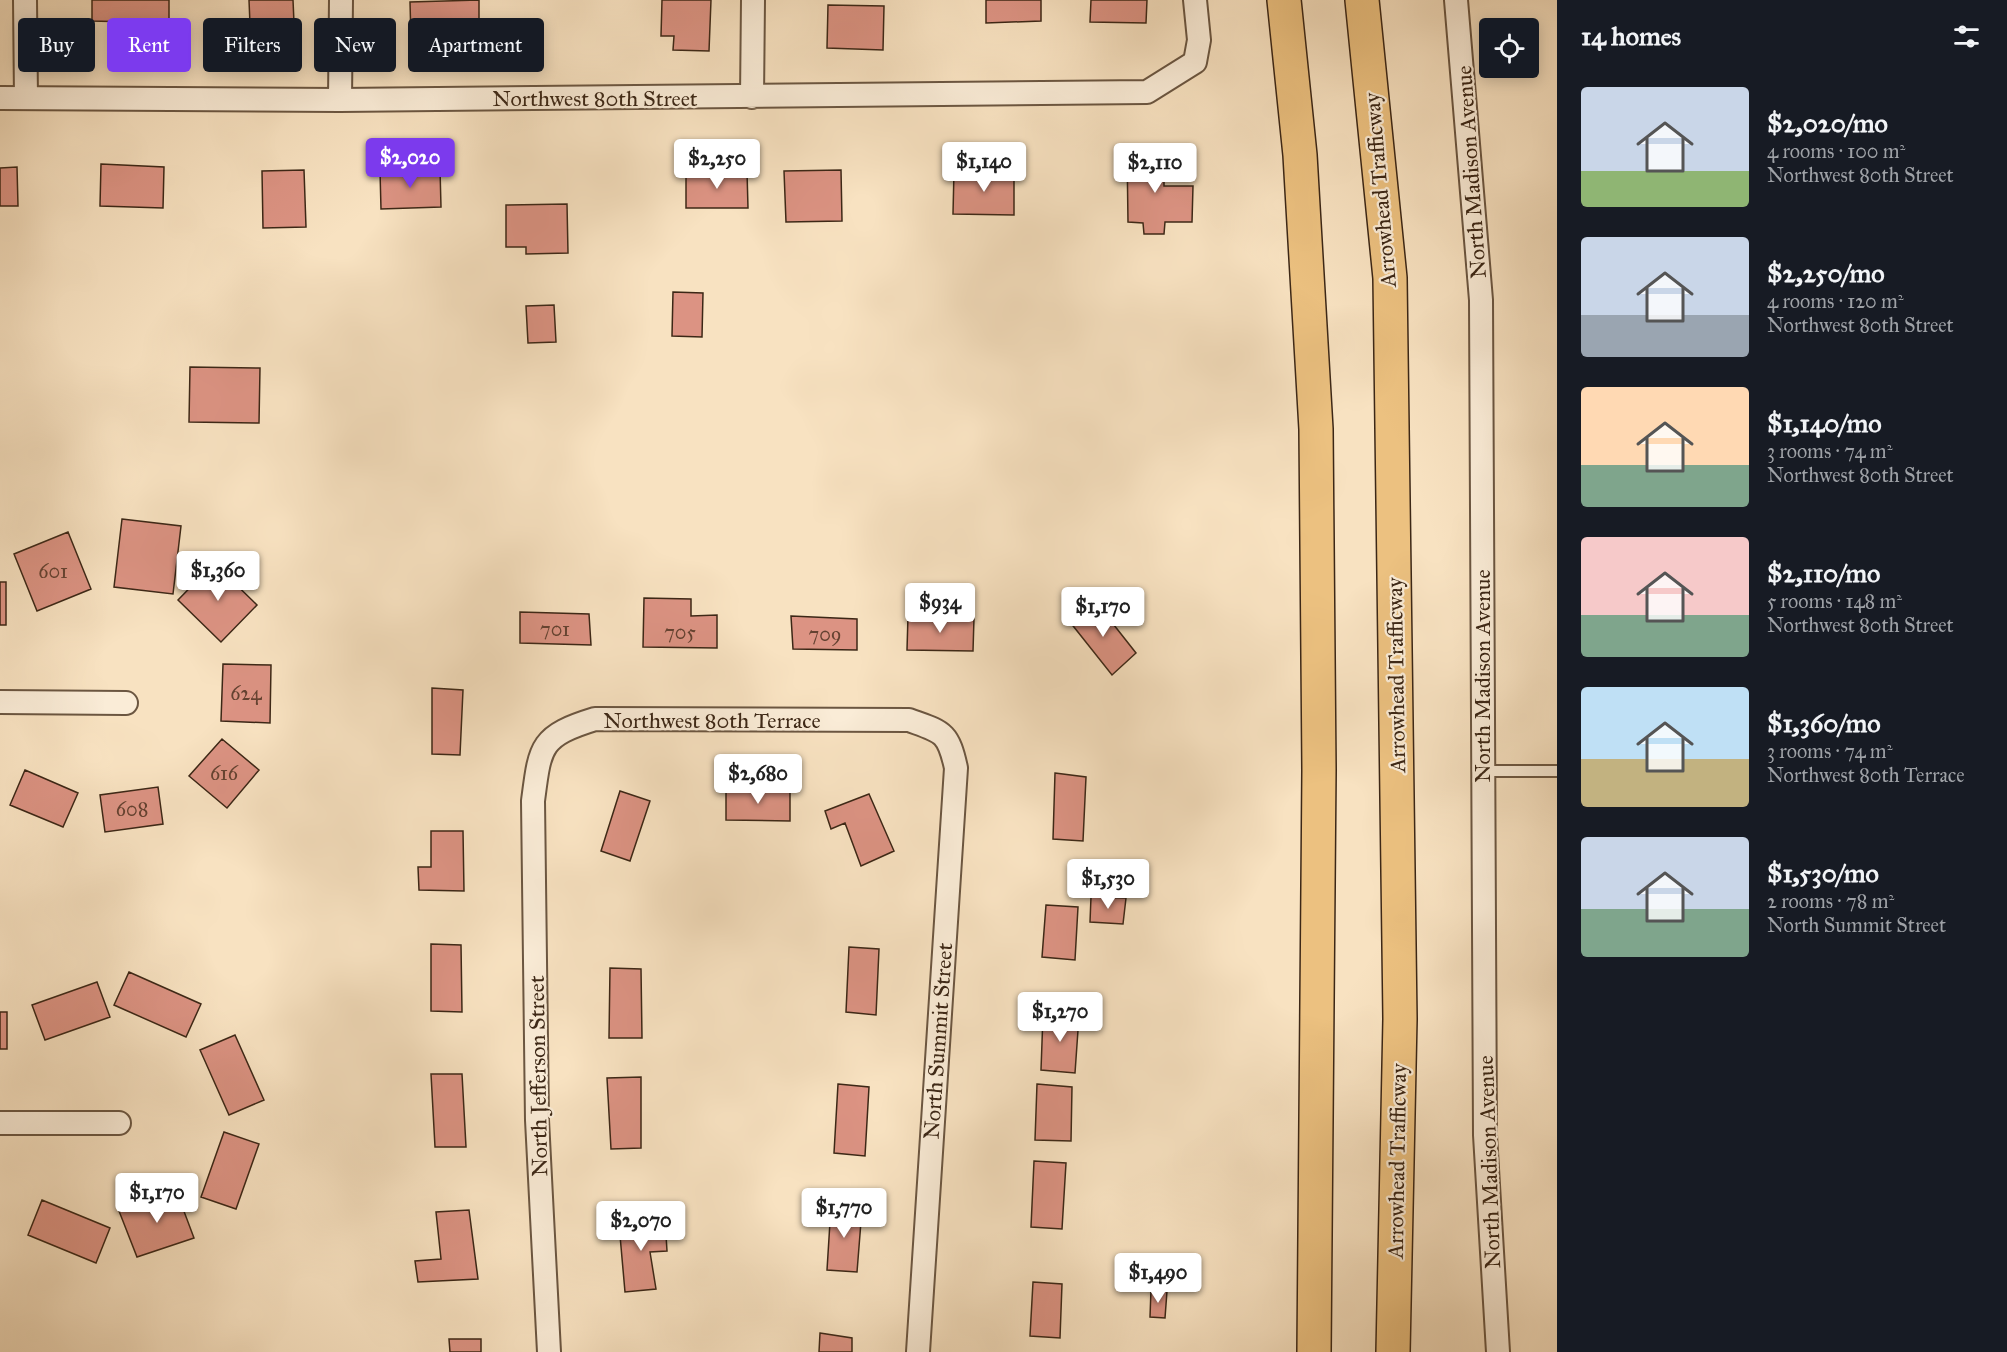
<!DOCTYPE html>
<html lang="en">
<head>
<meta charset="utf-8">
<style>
  body { margin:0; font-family:"IM FELL Great Primer",serif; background:#242831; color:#f1f3f6; height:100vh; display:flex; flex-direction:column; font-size:22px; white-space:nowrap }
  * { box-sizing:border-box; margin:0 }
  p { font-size:20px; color:#9ea1a6 }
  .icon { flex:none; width:33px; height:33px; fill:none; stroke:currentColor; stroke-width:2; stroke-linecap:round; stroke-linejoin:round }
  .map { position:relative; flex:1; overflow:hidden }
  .details { display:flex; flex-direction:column; background:#171b24; width:450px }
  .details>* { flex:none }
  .guide { position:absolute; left:18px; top:18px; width:570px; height:54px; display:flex; gap:12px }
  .buttons { position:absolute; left:1479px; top:18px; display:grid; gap:12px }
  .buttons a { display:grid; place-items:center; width:60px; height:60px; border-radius:6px; background:#171b24; box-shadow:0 3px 15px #0003; font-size:30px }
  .price { position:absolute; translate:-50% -51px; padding:0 14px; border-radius:6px; background:#fff; color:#222; font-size:20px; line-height:39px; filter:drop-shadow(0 2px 3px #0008) }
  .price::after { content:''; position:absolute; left:50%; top:36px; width:18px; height:14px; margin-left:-9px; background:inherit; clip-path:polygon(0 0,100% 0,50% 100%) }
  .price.on { background:#7c3aed; color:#fff }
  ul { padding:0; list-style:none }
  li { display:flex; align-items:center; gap:18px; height:150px; padding:0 24px }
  li span { display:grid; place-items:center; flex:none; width:168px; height:120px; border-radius:6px; color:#555 }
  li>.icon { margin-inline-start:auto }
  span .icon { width:72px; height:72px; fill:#fffc; stroke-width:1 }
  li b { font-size:26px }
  h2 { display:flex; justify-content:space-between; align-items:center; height:72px; padding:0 24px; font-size:26px }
  .tag { padding:0 21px; border-radius:6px; background:#171b24; box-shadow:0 3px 15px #0003; font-size:21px; line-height:54px }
  .tag.on { background:#7c3aed; color:#fff }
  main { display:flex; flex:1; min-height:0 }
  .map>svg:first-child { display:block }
  .building { fill:#dc9383; stroke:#3c2716; stroke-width:1.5 }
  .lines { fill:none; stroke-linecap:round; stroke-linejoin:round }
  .service-casing { stroke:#6b5641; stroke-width:14 }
  .minor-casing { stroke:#6b5641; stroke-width:26 }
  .motorway-casing { stroke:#3c2716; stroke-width:36 }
  .service { stroke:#faecd7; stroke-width:10 }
  .minor { stroke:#faecd7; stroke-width:22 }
  .motorway { stroke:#ecc180; stroke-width:33 }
  .labels { text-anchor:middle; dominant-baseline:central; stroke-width:4.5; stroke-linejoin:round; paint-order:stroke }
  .number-label { font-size:20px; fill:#644231 }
  .street-label { font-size:22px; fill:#3c2716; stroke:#faecd7 }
</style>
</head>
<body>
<main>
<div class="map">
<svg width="1557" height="1352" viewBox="0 0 1557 1352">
  <rect width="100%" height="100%" fill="#f8e2c1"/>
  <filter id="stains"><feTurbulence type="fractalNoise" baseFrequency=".00333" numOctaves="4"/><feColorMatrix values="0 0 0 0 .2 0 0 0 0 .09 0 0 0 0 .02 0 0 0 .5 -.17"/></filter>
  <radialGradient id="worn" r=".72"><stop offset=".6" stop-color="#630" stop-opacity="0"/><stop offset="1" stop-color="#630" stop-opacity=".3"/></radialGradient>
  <path class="building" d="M92 0H169V23L92 21Z
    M249 0H293L294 23 250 24Z
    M479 0V43L442 44 441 38 411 39 410 2Z
    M662 0H711L709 51 673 50 674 36H661Z
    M986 0H1041V21L986 23Z
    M1091 0H1147L1146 23 1090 22Z
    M828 5 884 6 883 50 827 48Z
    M1127 150 1164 151V186H1193L1192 222H1165L1164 234H1144L1143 223 1128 222Z
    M101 164 164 167 163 208 100 206Z
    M17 167 18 206H0V168Z
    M440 169 441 207 381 209 380 171Z
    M304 170 306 227 263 228 262 171Z
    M841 170 842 221 786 222 784 171Z
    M747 171 748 208H686V172Z
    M954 171 1014 172V215L953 214Z
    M567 204 568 253 526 254V247H506V205Z
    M673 292 703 293 702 337 672 336Z
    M554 305 556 342 528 343 526 306Z
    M190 367 260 368 259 423 189 422Z
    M122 519 181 526 173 594 114 587Z
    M68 532 91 589 37 611 14 554Z
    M214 563 257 605 221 642 178 600Z
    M0 582H6V625H0Z
    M644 598 691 599V616L717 615V648L643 647Z
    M1095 601 1136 653 1112 675 1070 622Z
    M520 612 589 614 591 645 520 643Z
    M791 616 857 619V650L793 649Z
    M908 616 974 618 973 651 907 650Z
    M223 664 271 665 270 723 221 721Z
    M432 688 463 690 460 755 432 754Z
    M222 739 259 770 227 808 189 776Z
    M25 770 78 793 63 827 10 805Z
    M1055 773 1086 777 1083 841 1053 839Z
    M158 787 163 824 105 832 100 795Z
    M726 789H790V821L726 820Z
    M620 791 650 801 630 861 601 851Z
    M869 794 894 851 861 866 845 823 831 829 825 811Z
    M431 831H463L464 891 419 890 418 867H431Z
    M1091 897 1126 898 1123 924 1090 922Z
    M1046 905 1078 907 1075 960 1042 957Z
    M431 944 461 945 462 1012 431 1011Z
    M849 947 879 949 876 1015 846 1012Z
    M610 968 641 969 642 1038H609Z
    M129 972 201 1004 186 1037 114 1005Z
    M97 982 110 1017 45 1040 32 1005Z
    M0 1012H7V1049H0Z
    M1043 1015 1079 1016 1075 1073 1041 1070Z
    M235 1035 264 1100 229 1115 200 1050Z
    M431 1074H462L466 1147H435Z
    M641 1077V1148L611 1149 607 1078Z
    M838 1084 869 1087 865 1156 834 1153Z
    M1037 1084 1072 1087 1071 1141 1035 1140Z
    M224 1132 259 1144 236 1209 201 1197Z
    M1034 1161 1066 1163 1062 1229 1031 1227Z
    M176 1190 194 1238 137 1257 119 1211Z
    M42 1200 110 1228 96 1263 28 1235Z
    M831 1206 862 1209 857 1272 827 1270Z
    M469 1210 478 1279 418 1282 415 1261 441 1259 436 1212Z
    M665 1219 667 1251 650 1252 656 1289 625 1292 619 1224Z
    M1033 1282 1062 1284 1060 1338 1030 1336Z
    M1151 1290 1167 1291 1165 1318 1150 1317Z
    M820 1333 852 1338V1352H819Z
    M449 1339H481V1352H450Z"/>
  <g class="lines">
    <g class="service-casing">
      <path id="service" d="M1483 771H1557"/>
    </g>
    <g class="minor-casing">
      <path id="minor" d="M25 0 26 98
        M1456 0 1481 300 1485 1135 1498 1352
        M752 97 753 0
        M0 98 340 100 1147 92 1195 62 1199 40 1195 0
        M340 100 341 0
        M0 702 126 703
        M0 1123H119
        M549 1352 537 1120 533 801C540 746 540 736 595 719L909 720C942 732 948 731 956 768L918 1352"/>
    </g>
    <g class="motorway-casing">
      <path id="motorway" d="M1284 0 1300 155 1316 429 1319 770 1314 1352
        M1362 0 1390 278 1400 1019 1393 1352"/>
    </g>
    <use href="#service" class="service"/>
    <use href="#minor" class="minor"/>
    <use href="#motorway" class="motorway"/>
  </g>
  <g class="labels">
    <g class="number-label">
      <text x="53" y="571">601</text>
      <text x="555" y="629">701</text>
      <text x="680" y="632">705</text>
      <text x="825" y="634">709</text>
      <text x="246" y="693">624</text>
      <text x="224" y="773">616</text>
      <text x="132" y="809">608</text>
    </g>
    <g class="street-label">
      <text x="595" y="98">Northwest 80th Street</text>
      <text transform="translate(1471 172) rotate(-94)">North Madison Avenue</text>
      <text transform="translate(1380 190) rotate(-95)">Arrowhead Trafficway</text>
      <text transform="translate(1396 675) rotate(-91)">Arrowhead Trafficway</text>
      <text transform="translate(1482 676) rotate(-90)">North Madison Avenue</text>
      <text x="712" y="720">Northwest 80th Terrace</text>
      <text transform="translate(938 1041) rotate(-86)">North Summit Street</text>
      <text transform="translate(538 1076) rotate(-91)">North Jefferson Street</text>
      <text transform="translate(1397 1161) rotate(-89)">Arrowhead Trafficway</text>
      <text transform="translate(1489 1162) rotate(-92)">North Madison Avenue</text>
    </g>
  </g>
  <rect width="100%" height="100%" filter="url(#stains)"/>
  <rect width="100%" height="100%" fill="url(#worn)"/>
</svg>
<div class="buttons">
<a><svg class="icon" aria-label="locate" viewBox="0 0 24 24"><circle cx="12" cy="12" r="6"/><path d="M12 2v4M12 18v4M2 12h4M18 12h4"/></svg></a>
</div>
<b class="price on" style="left:410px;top:189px">$2,020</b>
<b class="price" style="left:717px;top:190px">$2,250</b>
<b class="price" style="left:984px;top:193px">$1,140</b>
<b class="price" style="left:1155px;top:194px">$2,110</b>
<b class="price" style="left:218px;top:602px">$1,360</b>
<b class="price" style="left:940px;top:634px">$934</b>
<b class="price" style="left:1103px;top:638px">$1,170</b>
<b class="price" style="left:758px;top:805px">$2,680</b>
<b class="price" style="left:1108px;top:910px">$1,530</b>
<b class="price" style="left:1060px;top:1043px">$1,270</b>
<b class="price" style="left:157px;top:1224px">$1,170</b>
<b class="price" style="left:844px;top:1239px">$1,770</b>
<b class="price" style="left:641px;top:1252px">$2,070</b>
<b class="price" style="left:1158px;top:1304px">$1,490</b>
<div class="guide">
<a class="tag">Buy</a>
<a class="tag on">Rent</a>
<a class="tag">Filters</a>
<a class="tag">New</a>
<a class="tag">Apartment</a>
</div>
</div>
<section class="details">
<h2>14 homes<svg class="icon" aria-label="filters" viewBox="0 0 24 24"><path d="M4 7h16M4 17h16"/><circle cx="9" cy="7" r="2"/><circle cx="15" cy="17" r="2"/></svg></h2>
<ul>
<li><span style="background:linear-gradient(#c9d6e8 70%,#8fb573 0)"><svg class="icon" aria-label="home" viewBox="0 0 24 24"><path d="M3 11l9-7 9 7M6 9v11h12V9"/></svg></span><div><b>$2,020/mo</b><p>4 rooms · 100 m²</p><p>Northwest 80th Street</p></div></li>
<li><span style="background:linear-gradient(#c9d6e8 65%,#9aa5b1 0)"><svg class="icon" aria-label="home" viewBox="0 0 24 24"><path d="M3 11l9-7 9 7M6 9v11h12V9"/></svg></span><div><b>$2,250/mo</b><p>4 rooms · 120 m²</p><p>Northwest 80th Street</p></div></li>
<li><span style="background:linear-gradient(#ffd9b3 65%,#7fa58c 0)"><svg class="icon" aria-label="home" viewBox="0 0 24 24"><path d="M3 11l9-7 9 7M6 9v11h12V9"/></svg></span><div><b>$1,140/mo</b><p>3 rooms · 74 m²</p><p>Northwest 80th Street</p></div></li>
<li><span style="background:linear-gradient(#f6c9c9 65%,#7fa58c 0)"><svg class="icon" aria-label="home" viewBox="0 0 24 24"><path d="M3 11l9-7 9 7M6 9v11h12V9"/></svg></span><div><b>$2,110/mo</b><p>5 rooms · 148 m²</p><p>Northwest 80th Street</p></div></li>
<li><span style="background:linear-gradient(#bfe0f5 60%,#c2b280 0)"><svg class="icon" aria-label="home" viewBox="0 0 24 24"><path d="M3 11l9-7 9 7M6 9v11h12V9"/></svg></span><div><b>$1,360/mo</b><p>3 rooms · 74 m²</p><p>Northwest 80th Terrace</p></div></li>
<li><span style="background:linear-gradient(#c9d6e8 60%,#7fa58c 0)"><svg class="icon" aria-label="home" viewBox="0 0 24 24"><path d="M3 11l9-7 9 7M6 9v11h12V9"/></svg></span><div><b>$1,530/mo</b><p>2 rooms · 78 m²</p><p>North Summit Street</p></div></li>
</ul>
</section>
</main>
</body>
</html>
